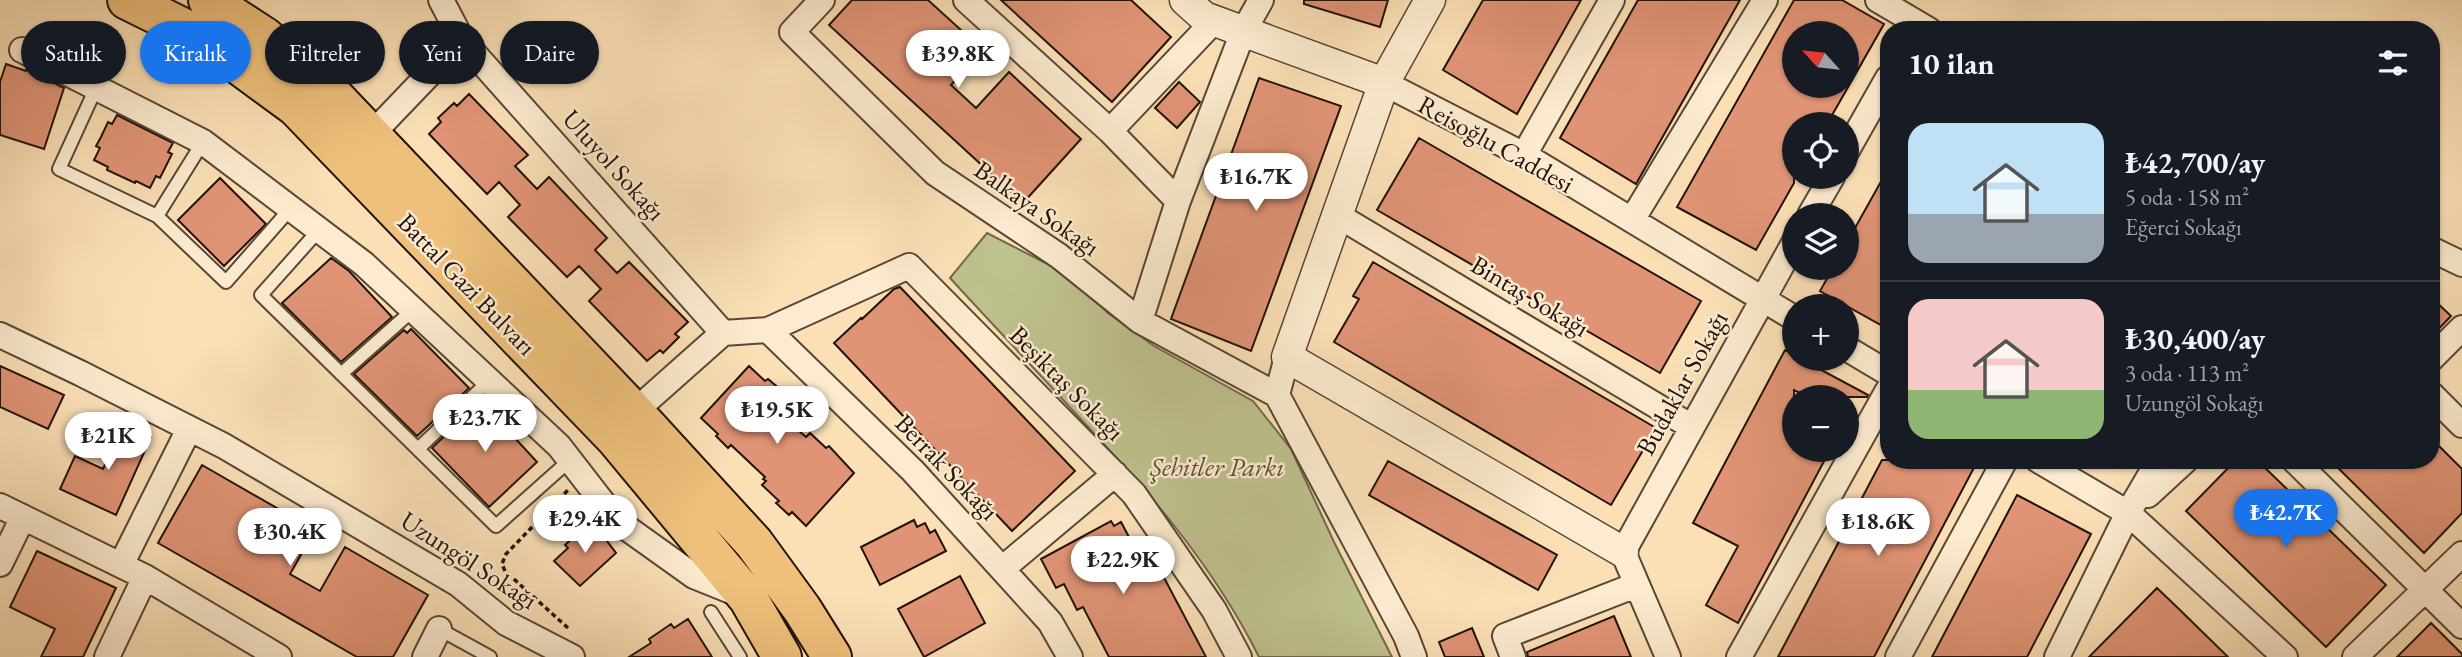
<!DOCTYPE html>
<html lang="tr">
<head>
<meta charset="utf-8">
<style>
  body { margin:0; font-family:"EB Garamond",serif; background:#242831; color:#f1f3f6; height:100vh; display:flex; flex-direction:column; font-size:26px; white-space:nowrap }
  * { box-sizing:border-box; margin:0 }
  p { font-size:23px; color:#9ea1a6 }
  .icon { flex:none; width:38px; height:38px; fill:none; stroke:currentColor; stroke-width:2; stroke-linecap:round; stroke-linejoin:round }
  .map { position:relative; flex:1; overflow:hidden }
  .drawer { position:absolute; left:1880px; top:21px; width:560px; height:448px; display:flex; flex-direction:column; background:#171b24; border-radius:28px; box-shadow:0 2px 5px #0004 }
  .drawer>* { flex:none }
  .top-card { position:absolute; left:21px; top:21px; width:665px; height:63px; display:flex; gap:14px }
  .needle { width:46px; rotate:297deg }
  .tools { position:absolute; left:1782px; top:21px; display:grid; gap:14px }
  .tools a { display:grid; place-items:center; width:77px; height:77px; border-radius:50%; background:#171b24; box-shadow:0 2px 5px #0004; font-size:35px }
  .price { position:absolute; translate:-50% -60px; padding:0 16px; border-radius:24px; background:#fff; color:#222; font-size:23px; line-height:46px; filter:drop-shadow(0 2px 4px #0008) }
  .price::after { content:''; position:absolute; left:50%; top:42px; width:21px; height:16px; margin-left:-10px; background:inherit; clip-path:polygon(0 0,100% 0,50% 100%) }
  .price.selected { background:#1a73e8; color:#fff }
  ul { padding:0; list-style:none }
  li { display:flex; align-items:center; gap:21px; height:175px; padding:0 28px }
  li+li { border-top:2px solid #363941 }
  li span { display:grid; place-items:center; flex:none; width:196px; height:140px; border-radius:21px; color:#555 }
  li>.icon { margin-inline-start:auto }
  span .icon { width:84px; height:84px; fill:#fffc; stroke-width:1 }
  li b { font-size:30px }
  h2 { display:flex; justify-content:space-between; align-items:center; height:84px; padding:0 28px; font-size:30px }
  .chip { padding:0 24px; border-radius:32px; background:#171b24; box-shadow:0 2px 5px #0004; font-size:24px; line-height:63px }
  .chip.selected { background:#1a73e8; color:#fff }
  .map>svg:first-child { display:block }
  .green { fill:#bec28e; stroke:#706a4c; stroke-width:2 }
  .building { fill:#e09475; stroke:#22120b; stroke-width:2; fill-rule:evenodd }
  .lines { fill:none; stroke-linecap:round; stroke-linejoin:round }
  .service-casing { stroke:#584636; stroke-width:16 }
  .minor-casing { stroke:#584636; stroke-width:28 }
  .tertiary-casing { stroke:#584636; stroke-width:33 }
  .primary-casing { stroke:#22120b; stroke-width:42 }
  .path { stroke:#22120b; stroke-width:3.5; stroke-dasharray:5 3.5; stroke-linecap:butt }
  .service { stroke:#fcebd0; stroke-width:12 }
  .minor { stroke:#fcebd0; stroke-width:24 }
  .tertiary { stroke:#fcebd0; stroke-width:30 }
  .primary { stroke:#eec07b; stroke-width:38 }
  .labels { text-anchor:middle; dominant-baseline:central; stroke-width:5; stroke-linejoin:round; paint-order:stroke }
  .street-label { font-size:26px; fill:#22120b; stroke:#fcebd0 }
  .park-label { font-size:26px; font-style:italic; fill:#595039; stroke:#fcebd0 }
</style>
</head>
<body>
<div class="map">
<svg width="2462" height="657" viewBox="0 0 2462 657">
  <rect width="100%" height="100%" fill="#fbe0b6"/>
  <filter id="stains"><feTurbulence type="fractalNoise" baseFrequency=".00286" numOctaves="4"/><feColorMatrix values="0 0 0 0 .2 0 0 0 0 .09 0 0 0 0 .02 0 0 0 .5 -.17"/></filter>
  <radialGradient id="worn" r=".72"><stop offset=".6" stop-color="#630" stop-opacity="0"/><stop offset="1" stop-color="#630" stop-opacity=".3"/></radialGradient>
  <path class="green" d="M987 233 1067 274 1108 313 1154 346 1253 401 1291 449 1334 542 1392 657H1259C1212 563 1148 491 1077 415 1035 369 992 324 950 278Z"/>
  <path class="building" d="M852 0H928L983 50 951 85 976 108 1009 72 1081 139 1023 203 829 25Z
    M1001 0H1131L1171 37 1112 102Z
    M1304 0H1388L1380 27 1304 4Z
    M1483 0H1581L1517 114 1443 70Z
    M1638 0H1740L1636 184 1560 138Z
    M1794 0H1842L1884 24 1827 124H1794V183L1756 250 1677 207ZM1794 33H1846V86H1794Z
    M6 64 26 71 27 69 64 88 44 149 0 135V82Z
    M1259 78 1341 106 1251 351 1171 319Z
    M1179 82 1200 102 1177 128 1155 108Z
    M469 94 528 155 515 166 537 189 549 177 607 238 595 250 617 273 629 262 688 322 675 334 679 337 663 353 660 350 647 361 589 301 601 289 579 266 567 277 508 217 520 205 499 182 487 194 429 134 441 122 438 118 454 103 457 106Z
    M117 115 173 143 168 152 172 154 160 178 156 176 150 188 136 181 135 183 107 170 108 167 94 160 100 148 96 146 101 137 108 122 112 124Z
    M1419 138 1701 301 1660 373 1377 210Z
    M1888 169V329L1820 291 1833 268H1846V244Z
    M220 178 266 224 224 266 178 220Z
    M331 258 349 271 392 317 341 362 282 303Z
    M1373 262 1656 428 1611 505 1334 342 1359 299 1353 296Z
    M900 287 1075 471 1012 531 834 343 861 318 862 319 894 289Z
    M2431 297 2451 316 2431 337Z
    M411 329 469 388 417 436 354 374 404 330 407 333Z
    M1785 350 1794 355V359H1801L1868 395 1867 397H1808L1794 390V450H1830L1738 623 1706 605 1738 546 1693 523Z
    M0 366 64 395 48 429 0 407Z
    M749 366 765 381 768 379 781 390 778 393 793 406 783 417 806 437 810 433 826 448 829 446 854 473 806 526 792 512 789 515 776 503 779 501 762 485 766 481 763 479 765 477 731 445 728 448 716 436 718 434 701 418Z
    M481 401 537 462 489 507 432 448Z
    M123 424 151 437 116 515 60 489 75 456 103 469Z
    M2431 438 2462 469V513L2424 553 2330 460H2431Z
    M1882 460H1978L1874 657H1778Z
    M2236 460H2257L2386 585 2326 647 2186 511Z
    M1388 461 1557 555 1538 590 1369 495Z
    M202 465 315 530 290 574 320 591 345 547 428 595 393 657H357L158 543Z
    M2017 495 2091 534 2027 657H1932Z
    M914 520 917 527 925 523 930 533 935 530 946 551 880 585 861 547Z
    M1111 521 1114 526 1121 522 1139 556 1146 552 1158 574 1161 572 1206 657H1109L1083 607 1077 610 1064 584 1056 588 1041 559Z
    M594 524 616 553 580 586 554 561 568 548 565 545 577 534 580 537Z
    M37 551 116 588 83 657H41L55 629 10 607Z
    M960 576 985 623 924 657 898 609Z
    M2157 588 2180 610 2228 657H2089Z
    M1614 616 1631 657H1528L1527 652Z
    M688 619 712 657H629L651 643 649 639 671 624 674 628Z
    M2431 623 2462 654V657H2397Z
    M1472 628 1484 657H1445L1439 642Z"/>
  <g class="lines">
    <g class="service-casing">
      <path id="service" d="M96 88 59 169 157 216 226 282 291 208
        M157 216 203 142
        M319 230 261 295 496 526 570 460
        M341 374 413 310
        M418 449 489 381
        M711 612 740 657
        M439 629 490 657"/>
    </g>
    <g class="minor-casing">
      <path id="minor" d="M441 0 462 40 723 333
        M822 0 792 32 935 173 1059 256 1140 321 1277 395
        M966 0 1110 131 1178 201
        M1878 0 1929 30
        M22 50 203 142 364 264 559 446 617 521 694 576 741 595
        M1384 83 1524 155 1794 318
        M1110 131 1214 21
        M370 136 462 40
        M1846 152 1888 78
        M1524 155 1612 0
        M1337 215 1692 427
        M1810 215 1832 177
        M1632 220 1765 0
        M2431 249 2462 264
        M1140 321 1178 201 1243 32 1261 0
        M768 330 913 471 1050 622 1070 657
        M0 335 80 373 224 446 458 584 506 623 572 657
        M1846 348 1888 373
        M1287 357 1277 395 1406 636 1414 657
        M2431 359 2462 328
        M2431 394 2462 425
        M634 412 723 333 768 330 909 266 1134 494 1214 610 1239 657
        M2038 460 2128 513 2285 657
        M2294 460 2462 626
        M2148 495 2186 460
        M0 506 145 577 279 657
        M0 564 23 517
        M121 565 189 429
        M1002 569 1115 474
        M107 657 145 577
        M425 657 439 629
        M1513 657 1505 636 1636 585
        M1668 657 1623 552 1794 243
        M1739 657 1888 390
        M1898 657 2005 460
        M2057 657 2128 513 2159 460
        M2355 657 2462 554"/>
    </g>
    <g class="tertiary-casing">
      <path id="tertiary" d="M1185 0 1204 17 1384 83
        M1430 0 1384 83 1287 357 1623 552"/>
    </g>
    <g class="primary-casing">
      <path id="primary" d="M127 0 198 35 296 107 616 439 748 598 782 657
        M208 0 265 37 328 90 634 412 754 543 802 609 832 657"/>
    </g>
    <path class="path" d="M568 628 505 571 502 564 506 554 568 490"/>
    <use href="#service" class="service"/>
    <use href="#minor" class="minor"/>
    <use href="#tertiary" class="tertiary"/>
    <use href="#primary" class="primary"/>
  </g>
  <g class="labels">
    <g class="street-label">
      <text transform="translate(1496 144) rotate(29)">Reisoğlu Caddesi</text>
      <text transform="translate(614 165) rotate(48)">Uluyol Sokağı</text>
      <text transform="translate(1037 208) rotate(35)">Balkaya Sokağı</text>
      <text transform="translate(467 284) rotate(46)">Battal Gazi Bulvarı</text>
      <text transform="translate(1530 296) rotate(31)">Bintaş Sokağı</text>
      <text transform="translate(1067 383) rotate(45)">Beşiktaş Sokağı</text>
      <text transform="translate(1682 383) rotate(-61)">Budaklar Sokağı</text>
      <text transform="translate(947 467) rotate(46)">Berrak Sokağı</text>
      <text transform="translate(469 560) rotate(33)">Uzungöl Sokağı</text>
    </g>
    <g class="park-label">
      <text x="1217" y="467">Şehitler Parkı</text>
    </g>
  </g>
  <rect width="100%" height="100%" filter="url(#stains)"/>
  <rect width="100%" height="100%" fill="url(#worn)"/>
</svg>
<div class="tools">
<a><svg class="needle" viewBox="-14 -14 28 28"><path d="M0-13l5 13h-10z" fill="#e53935"/><path d="M0 13l5-13h-10z" fill="#9ea1a6"/></svg></a>
<a><svg class="icon" aria-label="locate" viewBox="0 0 24 24"><circle cx="12" cy="12" r="6"/><path d="M12 2v4M12 18v4M2 12h4M18 12h4"/></svg></a>
<a><svg class="icon" aria-label="layers" viewBox="0 0 24 24"><path d="M12 4l9 5-9 5-9-5zM3 14l9 5 9-5"/></svg></a>
<a>+</a>
<a>−</a>
</div>
<b class="price" style="left:958px;top:90px">₺39.8K</b>
<b class="price" style="left:1256px;top:213px">₺16.7K</b>
<b class="price" style="left:777px;top:446px">₺19.5K</b>
<b class="price" style="left:485px;top:454px">₺23.7K</b>
<b class="price" style="left:108px;top:472px">₺21K</b>
<b class="price selected" style="left:2286px;top:549px">₺42.7K</b>
<b class="price" style="left:585px;top:555px">₺29.4K</b>
<b class="price" style="left:1878px;top:558px">₺18.6K</b>
<b class="price" style="left:290px;top:568px">₺30.4K</b>
<b class="price" style="left:1123px;top:596px">₺22.9K</b>
<div class="top-card">
<a class="chip">Satılık</a>
<a class="chip selected">Kiralık</a>
<a class="chip">Filtreler</a>
<a class="chip">Yeni</a>
<a class="chip">Daire</a>
</div>
<section class="drawer">
<h2>10 ilan<svg class="icon" aria-label="filters" viewBox="0 0 24 24"><path d="M4 7h16M4 17h16"/><circle cx="9" cy="7" r="2"/><circle cx="15" cy="17" r="2"/></svg></h2>
<ul>
<li><span style="background:linear-gradient(#bfe0f5 65%,#9aa5b1 0)"><svg class="icon" aria-label="home" viewBox="0 0 24 24"><path d="M3 11l9-7 9 7M6 9v11h12V9"/></svg></span><div><b>₺42,700/ay</b><p>5 oda · 158 m²</p><p>Eğerci Sokağı</p></div></li>
<li><span style="background:linear-gradient(#f6c9c9 65%,#8fb573 0)"><svg class="icon" aria-label="home" viewBox="0 0 24 24"><path d="M3 11l9-7 9 7M6 9v11h12V9"/></svg></span><div><b>₺30,400/ay</b><p>3 oda · 113 m²</p><p>Uzungöl Sokağı</p></div></li>
</ul>
</section>
</div>
</body>
</html>
